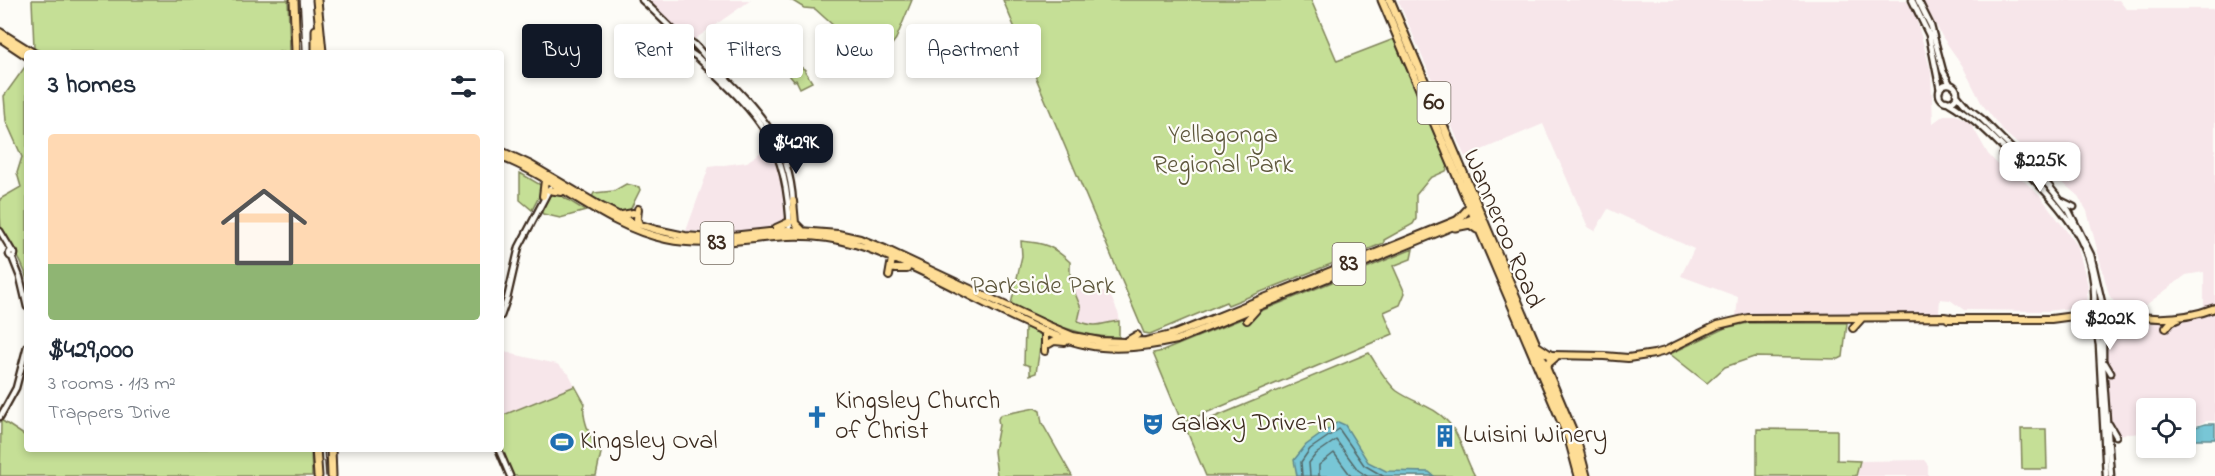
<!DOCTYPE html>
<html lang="en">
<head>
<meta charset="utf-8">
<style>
  body { margin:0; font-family:"Indie Flower",sans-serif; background:#f6f6f7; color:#1f2937; height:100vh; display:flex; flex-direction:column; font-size:22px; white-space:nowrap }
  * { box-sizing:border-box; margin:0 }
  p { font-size:20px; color:#747a83 }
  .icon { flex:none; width:33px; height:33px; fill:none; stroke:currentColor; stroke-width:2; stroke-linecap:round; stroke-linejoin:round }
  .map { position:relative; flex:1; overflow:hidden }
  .side { position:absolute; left:24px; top:50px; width:480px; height:402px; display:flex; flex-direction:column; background:#fff; border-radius:6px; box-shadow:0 3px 9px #0003 }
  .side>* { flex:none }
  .guide { position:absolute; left:522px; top:24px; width:570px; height:54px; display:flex; gap:12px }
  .tools { position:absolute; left:2136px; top:398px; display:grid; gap:12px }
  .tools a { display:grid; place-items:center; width:60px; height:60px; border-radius:6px; background:#fff; box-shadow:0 3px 9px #0003; font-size:30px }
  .price { position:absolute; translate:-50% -51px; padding:0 14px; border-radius:12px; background:#fff; color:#222; font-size:20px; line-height:39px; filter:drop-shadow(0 2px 3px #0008) }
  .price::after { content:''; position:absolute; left:50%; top:36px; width:18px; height:14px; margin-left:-9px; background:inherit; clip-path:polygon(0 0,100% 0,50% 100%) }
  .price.current { background:#111827; color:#fff }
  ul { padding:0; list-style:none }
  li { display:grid; align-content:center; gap:12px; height:318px; padding:0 24px }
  li span { display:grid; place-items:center; height:186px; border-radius:6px; color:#555 }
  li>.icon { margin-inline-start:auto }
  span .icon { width:108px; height:108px; fill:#fffc; stroke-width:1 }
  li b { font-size:26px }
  h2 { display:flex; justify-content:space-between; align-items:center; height:72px; padding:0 24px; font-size:26px }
  .pill { padding:0 21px; border-radius:6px; background:#fff; box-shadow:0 3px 9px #0003; font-size:21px; line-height:54px }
  .pill.current { background:#111827; color:#fff }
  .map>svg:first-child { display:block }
  .built { fill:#f7e6ea }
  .green { fill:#c5df96; stroke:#80845a; stroke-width:1.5 }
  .water { fill:#78c6d6; stroke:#60888c; stroke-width:1.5 }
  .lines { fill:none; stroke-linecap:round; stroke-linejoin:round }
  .shore { stroke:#536868; stroke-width:1.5 }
  .secondary-casing { stroke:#3b2a1e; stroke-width:9 }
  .primary-casing { stroke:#3b2a1e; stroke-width:10 }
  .highway-casing { stroke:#3b2a1e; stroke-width:11 }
  .secondary { stroke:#fdfcf7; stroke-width:4.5 }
  .primary { stroke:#fedd96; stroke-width:6 }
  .highway { stroke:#fedd96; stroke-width:7 }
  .rail { stroke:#3b2a1e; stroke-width:1.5 }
  .labels { text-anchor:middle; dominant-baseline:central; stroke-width:4.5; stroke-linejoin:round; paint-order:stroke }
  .shield { fill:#fdfcf7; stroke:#75695f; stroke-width:1.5 }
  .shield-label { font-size:24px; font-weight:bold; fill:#3b2a1e }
  .park-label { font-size:26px; fill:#5e573c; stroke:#fdfcf7 }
  .street-label { font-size:26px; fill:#3b2a1e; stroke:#fdfcf7 }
  .poi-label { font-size:26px; fill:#3b2a1e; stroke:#fdfcf7; text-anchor:start }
</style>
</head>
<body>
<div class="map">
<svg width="2215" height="476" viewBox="0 0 2215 476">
  <rect width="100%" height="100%" fill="#fdfcf7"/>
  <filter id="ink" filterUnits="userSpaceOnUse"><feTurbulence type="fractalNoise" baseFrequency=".0167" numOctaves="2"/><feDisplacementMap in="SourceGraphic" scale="12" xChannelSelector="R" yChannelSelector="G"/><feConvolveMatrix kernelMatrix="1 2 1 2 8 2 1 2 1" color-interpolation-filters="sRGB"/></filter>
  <g filter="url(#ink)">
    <path class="built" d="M647 0H751L695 39 688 40Z
      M1398 0H1906L1915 14 1931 72 1933 123 1944 115H1956L1970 122 1988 154 2004 171 2021 178 2041 197 2077 245 2088 285 2086 303 2078 307 2048 311 1964 310 1950 300 1940 299 1939 313H1762L1736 317 1738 297 1681 276 1694 249 1608 209 1595 231 1588 227 1543 124 1465 157Z
      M1922 0H2119L2126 9H2215V421H2207L2186 429V408H2146V433L2110 435 2108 397 2098 324 2162 323 2163 315H2185L2204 309V272L2186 275 2142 308H2125L2115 303 2109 295 2087 211 2078 196 2004 132 1982 104 1962 65 1943 38Z
      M771 145 780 176 785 219 777 226 738 233 686 231 709 167 747 162Z
      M1073 287 1109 292 1119 315V321L1109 322 1100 326 1077 321 1081 308Z
      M501 349 512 354 557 364 569 374 575 386 501 416Z
      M1924 460 1928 465V476H1857L1861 461Z"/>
    <path class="green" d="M32 0H288L290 52H42L34 48Z
      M791 0H912L896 39 877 65 815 9 804 8Z
      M1003 0H1311L1337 61 1394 39 1448 166 1446 171 1430 178 1416 195V219L1413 224 1384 240V243L1228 305 1226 302 1150 334 1144 333Z
      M785 59 806 70 805 71 812 82 800 88 796 80 794 81 789 75 791 72 781 64Z
      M27 64V280C23 259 9 246 1 228 0 220 0 207 0 199L21 187 17 173 22 157 6 121 4 96Z
      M520 173 544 187 532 210 520 200Z
      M626 184 639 187 640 190 629 212 622 213 591 199 594 193 614 191Z
      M552 190 586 211 560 218 543 214 540 210Z
      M1021 241C1045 243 1053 246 1070 262V281L1081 308 1078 321C1100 329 1099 323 1119 321V337C1079 338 1046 321 1011 304L1022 256Z
      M1413 249 1411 259 1393 266 1405 293 1400 305 1384 312 1393 334 1182 423 1153 353 1163 351Z
      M1748 323H1847L1843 357 1839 359 1754 357 1725 367 1707 383 1670 354 1725 328Z
      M1025 327 1042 335 1036 373 1030 375V366L1024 364Z
      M1369 353C1377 365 1386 382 1397 391 1414 403 1434 406 1448 422 1461 436 1465 459 1475 476H1206L1186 429Z
      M575 386 585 404C580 414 592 445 601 453L596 476H512L500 449 501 416Z
      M1035 408 1040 411 1042 423 1072 476H997L994 451 999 425 998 419 1000 415Z
      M1 420 27 437V448L311 449 312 476H0Z
      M1757 429 1837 430V460L1860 461 1856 476H1757Z
      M2021 429H2046L2047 469H2022Z"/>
    <path class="water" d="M1338 422 1345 425 1368 462 1386 471 1429 472 1434 476H1297L1294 460 1306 445Z
      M2205 424H2215V439H2186V430Z"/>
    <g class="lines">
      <path class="shore" d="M1302 476 1301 462 1310 449 1339 429 1364 465 1383 476
        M1310 476 1309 463 1316 454 1336 440 1358 470 1367 476
        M1319 476V465L1334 453 1351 476"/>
      <g class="secondary-casing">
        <path id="secondary" d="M642 0C656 12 668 26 682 38 686 41 691 41 694 44 700 49 708 61 715 68 756 107 790 142 793 203
          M1912 0 1929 35 1940 90
          M1918 0 1931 26 1943 71 1950 84
          M680 39 688 51 697 57C759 116 787 140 790 232
          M1939 93a9 9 0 1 1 18 0a9 9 0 1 1-18 0Z
          M1956 94 1967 107 1981 118 2049 186 2069 211 2091 255 2103 307
          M1946 101C1974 117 1994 138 2016 161 2057 204 2099 242 2094 307
          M2003 155 2013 159
          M2062 201 2074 207
          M0 231 12 251
          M9 254a3 3 0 1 1 6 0a3 3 0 1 1-6 0Z
          M12 257 20 277 27 307
          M501 316 507 299 519 247 550 188
          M2094 318 2099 345 2106 476
          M2103 318V367L2111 476
          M2105 363 2111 373
          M0 417 16 388 27 346
          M2109 424 2116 436
          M498 448 510 476"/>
      </g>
      <g class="primary-casing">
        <path id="primary" d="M0 32 32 52
          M0 38 27 56
          M501 151 531 165 602 207 631 222 657 230 685 236 713 238 787 230 838 234 860 239 885 249 1047 325 1073 336 1100 341 1124 342 1146 341 1175 334 1460 219
          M501 157C559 179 604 226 666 239 708 248 747 238 788 236 811 235 834 238 855 244 906 260 963 293 1011 316 1036 328 1061 340 1088 345 1117 351 1148 346 1177 340L1478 216
          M549 190 561 192
          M543 196 545 180
          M793 201 795 223 802 230
          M638 209 637 219 639 224
          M622 215 633 213
          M776 228 789 222
          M895 269H907
          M889 276 892 259
          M2104 308C2139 321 2179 322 2215 308
          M2078 313 2100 306 2105 310 2104 317 2099 320 2094 318 2091 313 2092 309
          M1948 319H2051L2081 315 2093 318
          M1247 320 1256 310
          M1853 328 1862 318
          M2166 328 2171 322 2178 319
          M1127 341 1137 335
          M1049 344 1054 341 1065 342
          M1045 351V331
          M1550 355 1605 356
          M1604 356 1628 358 1654 354 1665 351 1718 325 1748 318 1944 317 1950 318"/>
      </g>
      <g class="highway-casing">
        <path id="highway" d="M294 0 296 52
          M317 0 322 52
          M1382 0 1569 439 1579 476
          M1390 0 1565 413 1576 439 1586 476
          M316 30V52
          M1458 220 1470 207
          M1455 227 1470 224 1477 229
          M1538 347 1550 355
          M1546 368 1547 364 1555 357
          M316 448 318 476
          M331 448 332 476"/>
      </g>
      <use href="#secondary" class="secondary"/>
      <use href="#primary" class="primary"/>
      <use href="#highway" class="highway"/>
      <path class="rail" d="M300 0 303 52
        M324 448 326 476"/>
    </g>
  </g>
  <defs>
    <g id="church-bare" transform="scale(1.8)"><path d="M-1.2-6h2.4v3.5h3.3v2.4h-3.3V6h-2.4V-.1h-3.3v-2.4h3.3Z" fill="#1f6fb2" stroke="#fdfcf7" stroke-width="2.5" paint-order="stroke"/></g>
    <g id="theatre-bare" transform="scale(1.8)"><path d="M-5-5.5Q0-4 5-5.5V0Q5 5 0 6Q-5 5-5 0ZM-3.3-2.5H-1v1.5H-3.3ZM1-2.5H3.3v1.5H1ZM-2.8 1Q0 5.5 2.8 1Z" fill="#1f6fb2" stroke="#fdfcf7" stroke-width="2.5" paint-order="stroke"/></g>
    <g id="building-bare" transform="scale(1.8)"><path d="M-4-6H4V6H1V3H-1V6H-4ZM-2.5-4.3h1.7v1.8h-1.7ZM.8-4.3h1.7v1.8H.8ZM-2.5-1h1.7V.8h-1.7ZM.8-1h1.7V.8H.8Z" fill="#1f6fb2" stroke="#fdfcf7" stroke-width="2.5" paint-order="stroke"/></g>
    <g id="stadium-bare" transform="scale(1.8)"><path d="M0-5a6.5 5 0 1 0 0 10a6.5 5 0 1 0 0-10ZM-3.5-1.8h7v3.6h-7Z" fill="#1f6fb2" stroke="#fdfcf7" stroke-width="2.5" paint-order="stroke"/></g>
  </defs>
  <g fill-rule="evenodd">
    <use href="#church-bare" x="817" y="417"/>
    <use href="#theatre-bare" x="1153" y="424"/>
    <use href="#building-bare" x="1445" y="436"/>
    <use href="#stadium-bare" x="562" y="442"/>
  </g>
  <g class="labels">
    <g class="shield">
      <rect x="1417.5" y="82" width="33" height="42" rx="4.5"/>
      <rect x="700.5" y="222" width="33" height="42" rx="4.5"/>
      <rect x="1332.5" y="243" width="33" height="42" rx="4.5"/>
    </g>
    <g class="shield-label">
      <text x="1434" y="103">60</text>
      <text x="717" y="243">83</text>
      <text x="1349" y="264">83</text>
    </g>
    <g class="park-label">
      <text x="1223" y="136">Yellagonga<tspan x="1223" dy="30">Regional Park</tspan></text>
      <text x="1043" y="287">Parkside Park</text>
    </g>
    <g class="street-label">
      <text transform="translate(1502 229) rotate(67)">Wanneroo Road</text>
    </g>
    <g class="poi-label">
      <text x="835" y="402">Kingsley Church<tspan x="835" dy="30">of Christ</tspan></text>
      <text x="1171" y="424">Galaxy Drive-In</text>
      <text x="1463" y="436">Luisini Winery</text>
      <text x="580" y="442">Kingsley Oval</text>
    </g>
  </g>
</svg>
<div class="tools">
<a><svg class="icon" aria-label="locate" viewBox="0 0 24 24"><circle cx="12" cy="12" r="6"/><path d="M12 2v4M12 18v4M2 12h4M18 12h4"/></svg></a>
</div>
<b class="price current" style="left:796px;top:175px">$429K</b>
<b class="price" style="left:2040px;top:193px">$225K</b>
<b class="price" style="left:2110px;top:351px">$202K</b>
<div class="guide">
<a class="pill current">Buy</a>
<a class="pill">Rent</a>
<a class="pill">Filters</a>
<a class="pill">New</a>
<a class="pill">Apartment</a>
</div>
<section class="side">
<h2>3 homes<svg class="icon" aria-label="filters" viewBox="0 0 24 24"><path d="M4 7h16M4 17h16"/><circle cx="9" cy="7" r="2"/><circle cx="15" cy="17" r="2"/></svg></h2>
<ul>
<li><span style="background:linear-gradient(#ffd9b3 70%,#8fb573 0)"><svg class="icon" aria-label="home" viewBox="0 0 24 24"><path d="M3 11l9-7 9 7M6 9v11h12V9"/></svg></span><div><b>$429,000</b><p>3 rooms · 113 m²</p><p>Trappers Drive</p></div></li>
</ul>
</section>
</div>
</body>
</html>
